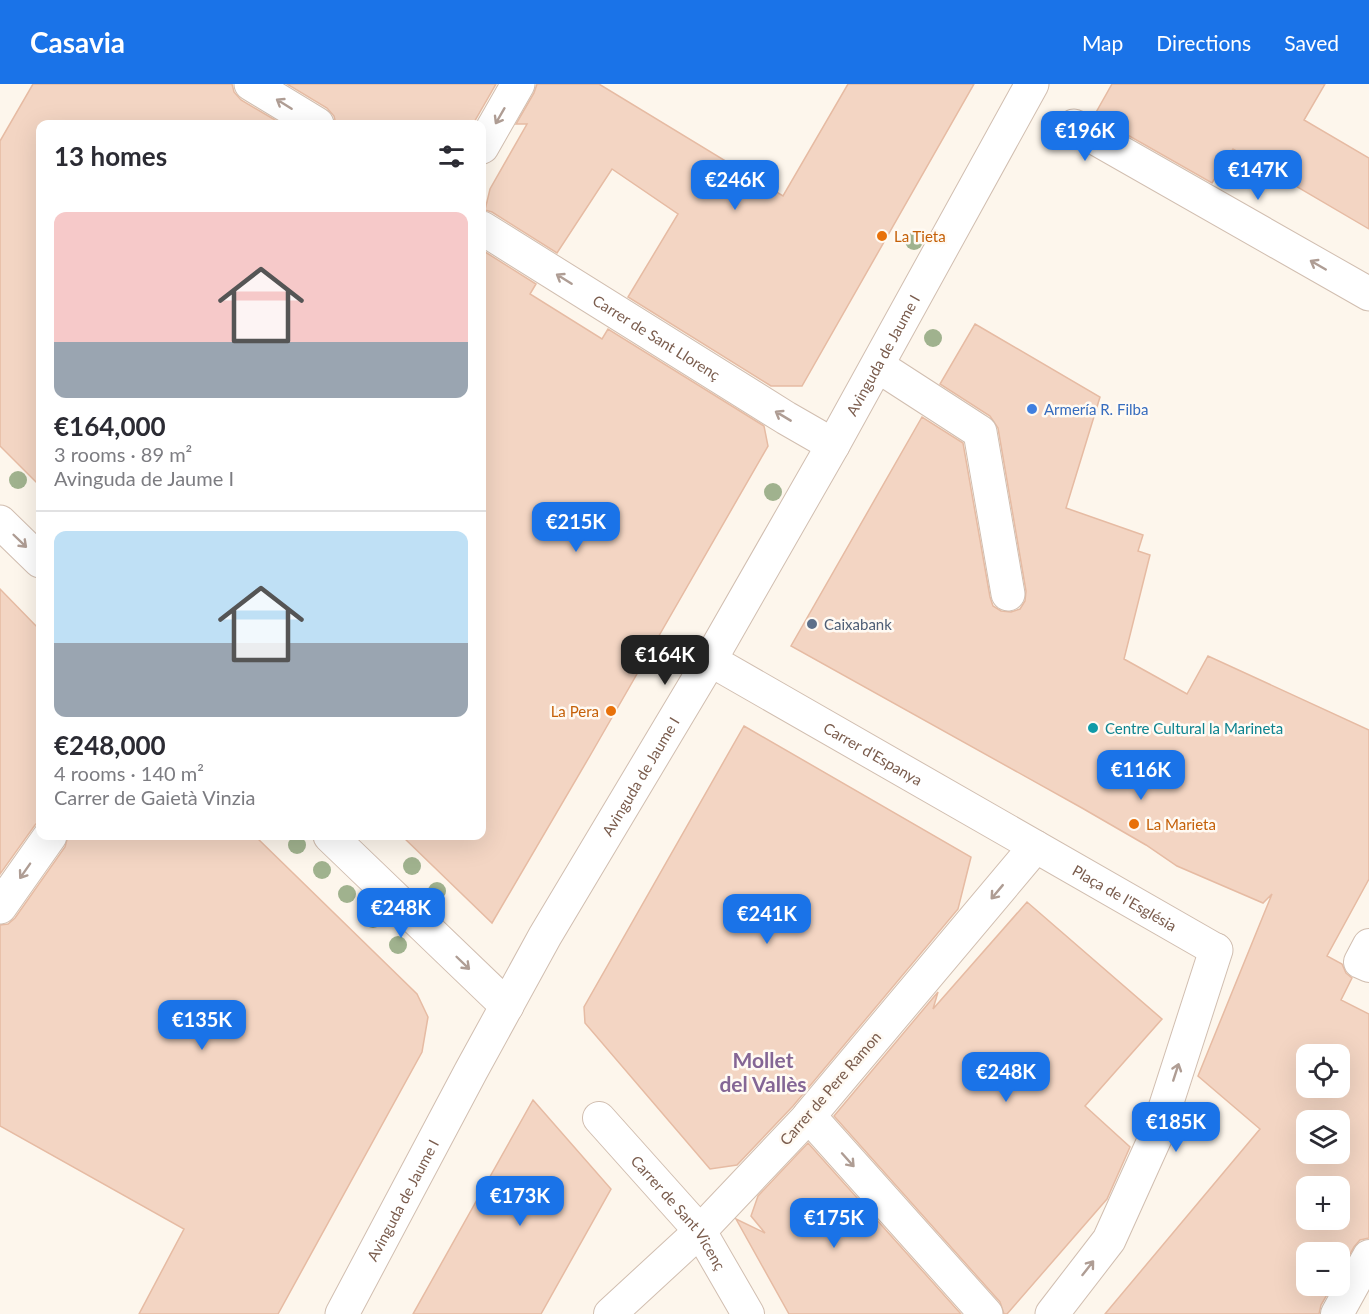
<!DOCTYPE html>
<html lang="en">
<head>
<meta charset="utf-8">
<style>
  body { margin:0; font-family:Lato,sans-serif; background:#f7f7f7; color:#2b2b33; height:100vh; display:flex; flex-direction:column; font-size:22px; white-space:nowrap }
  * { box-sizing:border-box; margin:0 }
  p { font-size:20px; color:#7c7c81 }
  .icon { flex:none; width:33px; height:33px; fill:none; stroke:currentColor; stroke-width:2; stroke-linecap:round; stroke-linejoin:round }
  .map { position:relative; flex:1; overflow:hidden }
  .sheet { position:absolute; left:36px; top:36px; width:450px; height:720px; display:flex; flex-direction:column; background:#fff; border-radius:12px; box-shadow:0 6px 24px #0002 }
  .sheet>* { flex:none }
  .buttons { position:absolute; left:1296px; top:960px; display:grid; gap:12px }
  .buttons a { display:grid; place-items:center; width:54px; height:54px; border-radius:12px; background:#fff; box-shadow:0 6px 24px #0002; font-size:30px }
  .price { position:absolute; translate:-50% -51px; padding:0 14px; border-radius:12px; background:#1a73e8; color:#fff; font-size:20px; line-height:39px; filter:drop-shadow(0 2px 3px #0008) }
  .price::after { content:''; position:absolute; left:50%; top:36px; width:18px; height:14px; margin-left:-9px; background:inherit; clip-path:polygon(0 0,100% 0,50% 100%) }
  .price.selected { background:#222; color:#fff }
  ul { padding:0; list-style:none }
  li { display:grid; align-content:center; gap:12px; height:318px; padding:0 18px }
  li+li { border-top:2px solid #e1e1e2 }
  li span { display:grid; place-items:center; height:186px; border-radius:12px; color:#555 }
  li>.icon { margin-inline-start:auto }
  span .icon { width:108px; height:108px; fill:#fffc; stroke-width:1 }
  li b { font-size:26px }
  h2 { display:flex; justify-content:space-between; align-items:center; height:72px; padding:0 18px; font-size:26px }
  header { display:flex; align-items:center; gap:36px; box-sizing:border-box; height:84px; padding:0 30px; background:#1a73e8; color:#fff }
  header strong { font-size:28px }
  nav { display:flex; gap:33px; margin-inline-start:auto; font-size:21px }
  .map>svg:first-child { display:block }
  .building { fill:#f3d5c3; stroke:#e6bba3; stroke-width:1.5; fill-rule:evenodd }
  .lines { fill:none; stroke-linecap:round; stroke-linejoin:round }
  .pedestrian-casing { stroke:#d1beb0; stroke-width:34 }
  .minor-casing { stroke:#d1beb0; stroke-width:35 }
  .tertiary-casing { stroke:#d1beb0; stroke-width:35 }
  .pedestrian { stroke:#fff; stroke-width:32 }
  .minor { stroke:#fff; stroke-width:33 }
  .tertiary { stroke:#fff; stroke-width:33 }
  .tree { fill:#a0b28e }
  .oneway { stroke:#af9d94 }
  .food-dot { fill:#e8710a; stroke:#fffaf3; stroke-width:2 }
  .shop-dot { fill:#3f7fe0; stroke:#fffaf3; stroke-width:2 }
  .service-dot { fill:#5c6f8a; stroke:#fffaf3; stroke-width:2 }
  .culture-dot { fill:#0f9aa8; stroke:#fffaf3; stroke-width:2 }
  .labels { text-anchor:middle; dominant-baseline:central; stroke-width:5; stroke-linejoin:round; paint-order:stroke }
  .food-label { font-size:15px; fill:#c56008; stroke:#fffaf3; text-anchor:start }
  .street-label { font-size:15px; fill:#7a5c4d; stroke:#fffaf3 }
  .shop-label { font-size:15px; fill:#366cbe; stroke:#fffaf3; text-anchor:start }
  .service-label { font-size:15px; fill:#4e5e75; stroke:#fffaf3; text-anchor:start }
  .culture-label { font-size:15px; fill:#0d838f; stroke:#fffaf3; text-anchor:start }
  .district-label { font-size:21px; font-weight:bold; fill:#846695; stroke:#fffaf3 }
</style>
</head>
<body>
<header>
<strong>Casavia</strong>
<nav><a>Map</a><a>Directions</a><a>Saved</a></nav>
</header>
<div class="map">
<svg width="1369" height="1230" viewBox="0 0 1369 1230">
  <rect width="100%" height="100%" fill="#fdf6ec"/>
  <path class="building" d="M33 0H232L234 8 241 16 282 40H40V402L0 362V57Z
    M287 0H496L473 40H336L334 32 327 24Z
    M537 0H599L783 112 848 0H974L802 302H771L628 213 678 130 612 85 557 169 492 128 485 126 490 105 527 40H516L534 9Z
    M1112 0H1325L1304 36 1369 74V145L1233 65 1212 99 1094 32Z
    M482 166 536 200 530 210 602 255 608 245 764 342 768 362 591 670 492 839 402 752H482Z
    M975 240 1100 313 1066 424 1143 451 1138 467 1150 471 1124 575 1187 610 1208 572 1369 646V795L1327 872 1342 880 1346 889 1352 894 1341 916 1369 930V1154L1360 1156 1354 1163 1340 1188V1168H1306V1202H1332L1321 1221 1319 1230H1105L1260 1045 1198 992 1272 810 1263 819 1177 782 1146 761 1082 724 791 562 922 333 963 359 990 513 993 522 1001 527 1011 528 1020 525 1025 517 1026 507 998 344 990 332 940 300ZM1306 970H1340V1004H1306ZM1306 1036H1340V1070H1306ZM1306 1102H1340V1136H1306Z
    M0 505 40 546V736L35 741 0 790Z
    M744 642 971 773 958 825 793 1022 737 1081 710 1085 585 939 584 923Z
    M68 752H255L417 910 428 933 422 968 278 1230H139L184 1145 0 1042V841L8 840 15 834 65 763Z
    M1027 818 1162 935 1085 1022 1130 1063 1107 1115 1007 1230H1004L1000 1218 834 1032 938 908 933 925Z
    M533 1016 611 1105 541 1230H413Z
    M808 1059 961 1230H789L736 1135 765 1149 751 1132 758 1112Z"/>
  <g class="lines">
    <g class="pedestrian-casing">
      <g id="pedestrian">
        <path id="s1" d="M710 576 1216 866"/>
        <path d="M1369 861 1360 878 1369 882"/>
        <path id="s2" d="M599 1034 700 1147 748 1230"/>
        <path d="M610 1230 700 1147 809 1032"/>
        <path d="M1337 1230 1369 1172"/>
      </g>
    </g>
    <g class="minor-casing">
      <g id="minor">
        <path d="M251 0 317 40"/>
        <path d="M1074 42 1369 210"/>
        <path d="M482 63 518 0"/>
        <path id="s3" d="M482 144 786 334 833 361"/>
        <path d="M878 282 980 348 1008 510"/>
        <path d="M0 438 40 477"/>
        <path d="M330 752 507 922"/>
        <path d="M0 823 50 752"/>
        <path d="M986 1230 809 1032 1035 763"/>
        <path d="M1052 1230 1109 1156 1156 1052 1216 866"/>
      </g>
    </g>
    <g class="tertiary-casing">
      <g id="tertiary">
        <path id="s4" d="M342 1230 471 987 545 852 710 576 833 361 1032 0"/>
      </g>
    </g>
    <use href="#pedestrian" class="pedestrian"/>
    <use href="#minor" class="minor"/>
    <use href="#tertiary" class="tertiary"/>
  </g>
  <g class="tree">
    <circle cx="914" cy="157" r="9"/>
    <circle cx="933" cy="254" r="9"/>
    <circle cx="18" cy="396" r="9"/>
    <circle cx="773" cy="408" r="9"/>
    <circle cx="297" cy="761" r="9"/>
    <circle cx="412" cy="782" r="9"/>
    <circle cx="322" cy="786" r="9"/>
    <circle cx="437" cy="807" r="9"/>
    <circle cx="347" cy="810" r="9"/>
    <circle cx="373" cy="835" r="9"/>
    <circle cx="398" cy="861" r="9"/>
  </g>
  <defs><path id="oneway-shaft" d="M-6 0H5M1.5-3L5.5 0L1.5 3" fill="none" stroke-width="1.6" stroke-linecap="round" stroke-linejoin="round" transform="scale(1.5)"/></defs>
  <g class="oneway">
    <use href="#oneway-shaft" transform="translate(284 20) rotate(-148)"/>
    <use href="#oneway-shaft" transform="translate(500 32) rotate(120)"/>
    <use href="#oneway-shaft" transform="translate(1318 181) rotate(-150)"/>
    <use href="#oneway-shaft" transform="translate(564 195) rotate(-148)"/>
    <use href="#oneway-shaft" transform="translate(783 332) rotate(-149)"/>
    <use href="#oneway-shaft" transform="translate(20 457) rotate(44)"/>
    <use href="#oneway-shaft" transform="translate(25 787) rotate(125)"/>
    <use href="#oneway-shaft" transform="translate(997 808) rotate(130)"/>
    <use href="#oneway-shaft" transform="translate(463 879) rotate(44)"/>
    <use href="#oneway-shaft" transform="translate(1176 988) rotate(-72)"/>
    <use href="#oneway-shaft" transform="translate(848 1076) rotate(48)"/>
    <use href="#oneway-shaft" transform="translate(1088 1184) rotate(-52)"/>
  </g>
  <g class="food-dot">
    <circle cx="882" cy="152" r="6"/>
    <circle cx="611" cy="627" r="6"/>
    <circle cx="1134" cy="740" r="6"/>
  </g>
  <circle class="shop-dot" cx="1032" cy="325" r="6"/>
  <circle class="service-dot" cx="812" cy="540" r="6"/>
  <circle class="culture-dot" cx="1093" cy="644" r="6"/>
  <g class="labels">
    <g class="food-label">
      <text x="894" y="152">La Tieta</text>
      <text x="599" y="627" text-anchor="end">La Pera</text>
      <text x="1146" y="740">La Marieta</text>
    </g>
    <g class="street-label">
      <text stroke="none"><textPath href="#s3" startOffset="206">Carrer de Sant Llorenç</textPath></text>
      <text stroke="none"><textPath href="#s4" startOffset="1101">Avinguda de Jaume I</textPath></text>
      <text stroke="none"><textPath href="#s1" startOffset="188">Carrer d'Espanya</textPath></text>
      <text stroke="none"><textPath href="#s4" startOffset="615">Avinguda de Jaume I</textPath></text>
      <text stroke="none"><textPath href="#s1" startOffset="478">Plaça de l'Església</textPath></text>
      <text transform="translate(830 1004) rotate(-49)">Carrer de Pere Ramon</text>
      <text stroke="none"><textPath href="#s4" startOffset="129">Avinguda de Jaume I</textPath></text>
      <text stroke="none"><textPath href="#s2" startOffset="124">Carrer de Sant Vicenç</textPath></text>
    </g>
    <g class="shop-label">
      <text x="1044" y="325">Armería R. Filba</text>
    </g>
    <g class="service-label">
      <text x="824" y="540">Caixabank</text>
    </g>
    <g class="culture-label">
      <text x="1105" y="644">Centre Cultural la Marineta</text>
    </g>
    <g class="district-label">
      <text x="763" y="975">Mollet<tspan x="763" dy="24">del Vallès</tspan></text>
    </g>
  </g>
</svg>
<div class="buttons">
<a><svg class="icon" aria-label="locate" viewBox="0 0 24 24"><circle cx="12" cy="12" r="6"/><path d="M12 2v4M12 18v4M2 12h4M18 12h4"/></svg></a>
<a><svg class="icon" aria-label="layers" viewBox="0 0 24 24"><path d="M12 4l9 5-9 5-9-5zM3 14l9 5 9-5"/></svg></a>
<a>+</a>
<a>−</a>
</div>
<b class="price" style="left:1085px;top:78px">€196K</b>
<b class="price" style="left:1258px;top:117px">€147K</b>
<b class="price" style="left:735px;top:127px">€246K</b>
<b class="price" style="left:576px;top:469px">€215K</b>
<b class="price selected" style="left:665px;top:602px">€164K</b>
<b class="price" style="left:1141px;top:717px">€116K</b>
<b class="price" style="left:401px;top:855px">€248K</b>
<b class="price" style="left:767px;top:861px">€241K</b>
<b class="price" style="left:202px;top:967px">€135K</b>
<b class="price" style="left:1006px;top:1019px">€248K</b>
<b class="price" style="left:1176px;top:1069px">€185K</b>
<b class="price" style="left:520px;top:1143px">€173K</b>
<b class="price" style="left:834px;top:1165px">€175K</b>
<section class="sheet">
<h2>13 homes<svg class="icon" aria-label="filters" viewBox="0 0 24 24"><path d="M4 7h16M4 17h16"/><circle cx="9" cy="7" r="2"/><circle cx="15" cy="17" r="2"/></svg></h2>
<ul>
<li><span style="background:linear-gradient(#f6c9c9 70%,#9aa5b1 0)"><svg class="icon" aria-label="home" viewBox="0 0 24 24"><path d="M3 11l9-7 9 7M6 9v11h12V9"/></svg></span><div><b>€164,000</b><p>3 rooms · 89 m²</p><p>Avinguda de Jaume I</p></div></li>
<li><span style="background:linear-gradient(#bfe0f5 60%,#9aa5b1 0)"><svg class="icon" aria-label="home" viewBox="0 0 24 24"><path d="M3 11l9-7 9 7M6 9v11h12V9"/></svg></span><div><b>€248,000</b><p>4 rooms · 140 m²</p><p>Carrer de Gaietà Vinzia</p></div></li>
</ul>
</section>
</div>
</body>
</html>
